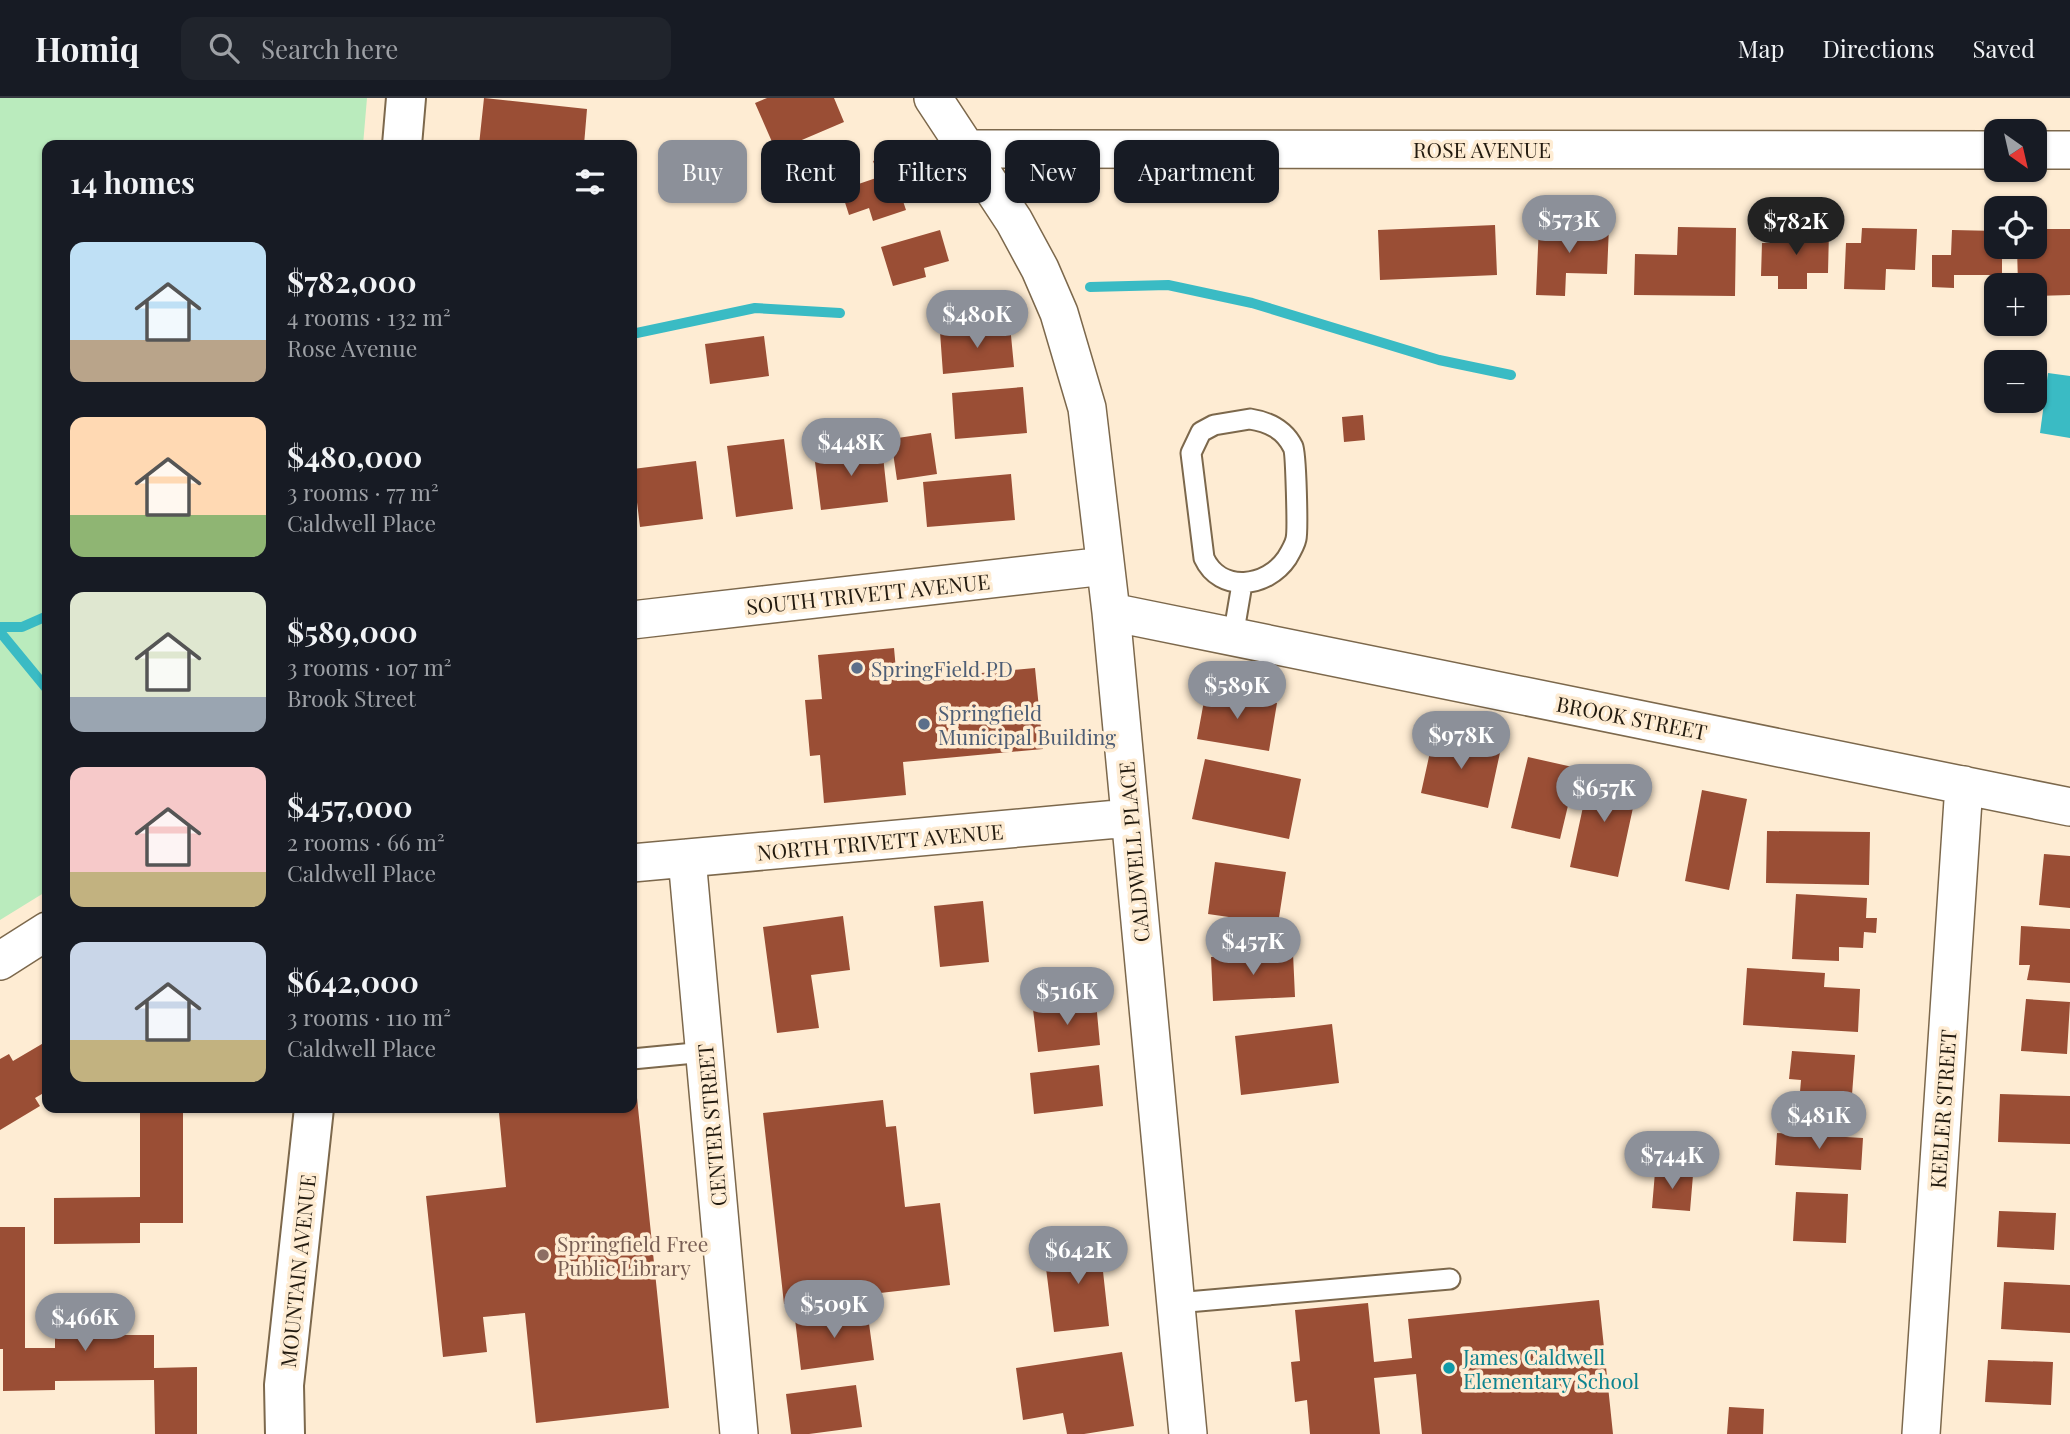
<!DOCTYPE html>
<html lang="en">
<head>
<meta charset="utf-8">
<style>
  body { margin:0; font-family:"Playfair Display",serif; background:#20242c; color:#f1f3f6; height:100vh; display:flex; flex-direction:column; font-size:26px; white-space:nowrap }
  * { box-sizing:border-box; margin:0 }
  p { font-size:23px; color:#9ea1a6 }
  .icon { flex:none; width:38px; height:38px; fill:none; stroke:currentColor; stroke-width:2; stroke-linecap:round; stroke-linejoin:round }
  .map { position:relative; flex:1; overflow:hidden }
  .panel { position:absolute; left:42px; top:42px; width:595px; height:973px; display:flex; flex-direction:column; background:#171b24; border-radius:14px; box-shadow:0 2px 5px #0004 }
  .panel>* { flex:none }
  .top-card { position:absolute; left:658px; top:42px; width:665px; height:63px; display:flex; gap:14px }
  .needle { width:46px; rotate:146deg }
  .fabs { position:absolute; left:1984px; top:21px; display:grid; gap:14px }
  .fabs a { display:grid; place-items:center; width:63px; height:63px; border-radius:14px; background:#171b24; box-shadow:0 2px 5px #0004; font-size:35px }
  .price { position:absolute; translate:-50% -60px; padding:0 16px; border-radius:24px; background:#8c9099; color:#fff; font-size:23px; line-height:46px; filter:drop-shadow(0 2px 4px #0008) }
  .price::after { content:''; position:absolute; left:50%; top:42px; width:21px; height:16px; margin-left:-10px; background:inherit; clip-path:polygon(0 0,100% 0,50% 100%) }
  .price.selected { background:#222; color:#fff }
  ul { padding:0; list-style:none }
  li { display:flex; align-items:center; gap:21px; height:175px; padding:0 28px }
  li span { display:grid; place-items:center; flex:none; width:196px; height:140px; border-radius:14px; color:#555 }
  li>.icon { margin-inline-start:auto }
  span .icon { width:84px; height:84px; fill:#fffc; stroke-width:1 }
  li b { font-size:30px }
  h2 { display:flex; justify-content:space-between; align-items:center; height:84px; padding:0 28px; font-size:30px }
  .chip { padding:0 24px; border-radius:14px; background:#171b24; box-shadow:0 2px 5px #0004; font-size:24px; line-height:63px }
  .chip.selected { background:#8c9099; color:#fff }
  header { display:flex; align-items:center; gap:42px; box-sizing:border-box; height:98px; padding:0 35px; background:#171b24; border-bottom:2px solid #363941 }
  header strong { font-size:33px }
  nav { display:flex; gap:38px; margin-inline-start:auto; font-size:24px }
  .search { width:490px; height:63px; background:#20242c; display:flex; align-items:center; gap:18px; box-sizing:border-box; padding:0 24px; border-radius:14px; color:#9ea1a6; font-size:26px }
  .map>svg:first-child { display:block }
  .green { fill:#baebbd }
  .water { fill:#3abbc4 }
  .lines { fill:none; stroke-linecap:round; stroke-linejoin:round }
  .stream { stroke:#3abbc4; stroke-width:10 }
  .building { fill:#9a4e35 }
  .service-casing { stroke:#7c684c; stroke-width:23 }
  .minor-casing { stroke:#7c684c; stroke-width:40 }
  .tertiary-casing { stroke:#7c684c; stroke-width:42 }
  .service { stroke:#fff; stroke-width:19 }
  .minor { stroke:#fff; stroke-width:37 }
  .tertiary { stroke:#fff; stroke-width:38 }
  .service-dot { fill:#5c6f8a; stroke:#feecd3; stroke-width:2.5 }
  .education-dot { fill:#8d6e63; stroke:#feecd3; stroke-width:2.5 }
  .culture-dot { fill:#0f9aa8; stroke:#feecd3; stroke-width:2.5 }
  .labels { text-anchor:middle; dominant-baseline:central; stroke-width:7; stroke-linejoin:round; paint-order:stroke }
  .street-label { font-size:21px; fill:#221a0f; stroke:#feecd3 }
  .service-label { font-size:21px; fill:#4e5e75; stroke:#feecd3; text-anchor:start }
  .education-label { font-size:21px; fill:#785e54; stroke:#feecd3; text-anchor:start }
  .culture-label { font-size:21px; fill:#0d838f; stroke:#feecd3; text-anchor:start }
</style>
</head>
<body>
<header>
<strong>Homiq</strong>
<div class="search"><svg class="icon" aria-label="search" viewBox="0 0 24 24"><circle cx="10" cy="10" r="6"/><path d="M15 15l6 6"/></svg>Search here</div>
<nav><a>Map</a><a>Directions</a><a>Saved</a></nav>
</header>
<div class="map">
<svg width="2070" height="1336" viewBox="0 0 2070 1336">
  <rect width="100%" height="100%" fill="#feecd3"/>
  <path class="green" d="M0 0H367L363 47H47V793L0 822Z"/>
  <path class="water" d="M2048 275 2070 278V340L2040 335Z"/>
  <g class="lines">
    <path class="stream" d="M1090 189 1168 187 1252 205 1439 262 1511 277
      M632 236 755 210 840 215
      M0 529H22L47 518
      M0 534 47 591"/>
  </g>
  <path class="building" d="M484 0 587 11 584 47H479Z
    M767 0H834L844 24 776 53 755 5Z
    M903 52 917 95 902 100 906 112 873 123 869 110 849 117 841 92 879 79 873 63Z
    M1539 126 1609 128 1607 176 1566 175 1565 198 1536 197Z
    M1495 127 1497 177 1380 182 1378 132Z
    M1678 129 1736 130 1735 198 1634 197 1635 156 1677 157Z
    M1862 130 1917 131 1915 172 1886 171 1885 192 1844 191 1846 145H1861Z
    M2035 131H2070V197L2035 198V187H2018L2017 149H2035Z
    M940 132 949 163 924 170 926 179 893 188 881 149Z
    M1779 132 1829 133 1828 175H1807V191H1778V178H1761L1762 145H1778Z
    M1952 132 1997 133V149H2002V177H1954V190L1932 189V157H1951Z
    M1010 227 1014 269 943 276 940 234Z
    M764 238 769 278 710 286 705 246Z
    M1023 289 1027 335 955 341 952 295Z
    M1363 317 1365 342 1344 344 1342 319Z
    M931 335 937 376 897 382 891 341Z
    M784 341 793 411 736 419 727 348Z
    M882 349 888 404 821 412 814 356Z
    M696 363 703 421 640 429 633 371Z
    M1011 376 1015 422 927 429 923 384Z
    M894 550 897 583 1035 570 1043 651 903 664 906 697 824 705 820 657 810 658 805 602 822 601 818 557Z
    M1206 592 1277 605 1269 653 1197 641Z
    M1434 636 1501 650 1488 710 1421 695Z
    M1528 659 1577 670 1560 741 1511 730Z
    M1205 661 1301 681 1289 741 1192 721Z
    M1591 672 1639 682 1618 779 1570 769Z
    M1702 692 1747 701 1729 792 1685 783Z
    M1767 733 1870 734 1869 787 1766 785Z
    M2044 756 2070 758V810L2039 807Z
    M1215 764 1286 774 1278 826 1208 816Z
    M1796 796 1867 800 1866 820H1877L1876 835 1864 834 1863 850 1839 849V863L1792 861Z
    M983 803 989 864 940 869 934 808Z
    M843 818 850 872 811 877 819 930 777 935 763 829Z
    M2021 828 2070 831V885L2027 882 2030 867H2019Z
    M1293 855 1295 899 1213 903 1211 859Z
    M1747 870 1825 875 1824 889 1860 891 1858 934 1743 927Z
    M2026 901 2070 904 2067 956 2021 953Z
    M1096 904 1100 947 1038 954 1033 911Z
    M1332 926 1339 985 1241 997 1235 938Z
    M47 943V993L35 1000 40 1008 0 1032V961L9 956 13 963Z
    M1792 953 1855 957 1851 1010 1799 1006 1801 982 1789 981Z
    M1099 967 1103 1008 1034 1016 1030 975Z
    M2000 996 2070 998V1046L1998 1044Z
    M637 1000 669 1310 536 1325 525 1215 483 1219 487 1254 443 1259 426 1098 506 1089 499 1015 547 1010H632V1001Z
    M883 1002 886 1029 896 1028 905 1109 940 1105 950 1187 784 1206 763 1015Z
    M140 1010H183V1125H140V1145L54 1146V1100L140 1099Z
    M1777 1035 1863 1040 1861 1072 1775 1067Z
    M1655 1074 1693 1077 1690 1113 1652 1110Z
    M1796 1094 1848 1096 1846 1145 1793 1143Z
    M1999 1113 2056 1115 2054 1152 1997 1149Z
    M0 1129H25V1250H55V1237H154V1270L197 1269V1336H155L154 1282 55 1283V1292L3 1293V1251H0Z
    M1099 1137 1109 1228 1054 1234 1046 1170 1063 1168 1060 1141Z
    M2004 1184 2070 1187V1235L2001 1231Z
    M1599 1202 1613 1336H1422L1416 1276 1374 1280 1380 1336H1310L1307 1302 1295 1304 1291 1264 1300 1263 1295 1212 1368 1205 1374 1264 1412 1260 1408 1221Z
    M867 1211 874 1262 801 1272 795 1221Z
    M1122 1254 1134 1328 1084 1336H1067L1063 1315 1023 1322 1016 1270Z
    M1988 1262 2053 1264 2051 1307 1985 1304Z
    M856 1287 862 1329 809 1336H791L786 1296Z
    M1729 1309 1764 1311 1763 1336H1727Z"/>
  <g class="lines">
    <g class="service-casing">
      <path id="service" d="M1250 321C1269 324 1284 331 1293 349 1296 355 1298 433 1296 441 1295 446 1290 455 1287 460 1267 490 1220 495 1204 460L1191 355 1201 334 1214 327Z
        M1233 539 1242 486
        M632 961 705 954
        M1176 1205 1450 1181"/>
    </g>
    <g class="minor-casing">
      <path id="minor" d="M933 0 1014 123 1040 171 1059 215 1087 310 1111 514 1188 1336
        M967 51 1997 52
        M2035 52H2070
        M1111 514 2070 709
        M632 522 1105 468
        M687 760 739 1336
        M632 765 1129 720
        M0 863 47 833
        M1921 1336 1964 687"/>
    </g>
    <g class="tertiary-casing">
      <path id="tertiary" d="M402 47 406 0
        M285 1336 284 1287 314 1010"/>
    </g>
    <use href="#service" class="service"/>
    <use href="#minor" class="minor"/>
    <use href="#tertiary" class="tertiary"/>
  </g>
  <g class="service-dot">
    <circle cx="857" cy="570" r="7"/>
    <circle cx="924" cy="626" r="7"/>
  </g>
  <circle class="education-dot" cx="543" cy="1157" r="7"/>
  <circle class="culture-dot" cx="1449" cy="1270" r="7"/>
  <g class="labels">
    <g class="street-label">
      <text x="1482" y="51">ROSE AVENUE</text>
      <text transform="translate(868 495) rotate(-6)">SOUTH TRIVETT AVENUE</text>
      <text transform="translate(1632 619) rotate(11)">BROOK STREET</text>
      <text transform="translate(880 743) rotate(-5)">NORTH TRIVETT AVENUE</text>
      <text transform="translate(1133 754) rotate(-95)">CALDWELL PLACE</text>
      <text transform="translate(1942 1011) rotate(-86)">KEELER STREET</text>
      <text transform="translate(711 1027) rotate(-95)">CENTER STREET</text>
      <text transform="translate(297 1173) rotate(-84)">MOUNTAIN AVENUE</text>
    </g>
    <g class="service-label">
      <text x="871" y="570">SpringField PD</text>
      <text x="938" y="614">Springfield<tspan x="938" dy="24">Municipal Building</tspan></text>
    </g>
    <g class="education-label">
      <text x="557" y="1145">Springfield Free<tspan x="557" dy="24">Public Library</tspan></text>
    </g>
    <g class="culture-label">
      <text x="1463" y="1258">James Caldwell<tspan x="1463" dy="24">Elementary School</tspan></text>
    </g>
  </g>
</svg>
<div class="fabs">
<a><svg class="needle" viewBox="-14 -14 28 28"><path d="M0-13l5 13h-10z" fill="#e53935"/><path d="M0 13l5-13h-10z" fill="#9ea1a6"/></svg></a>
<a><svg class="icon" aria-label="locate" viewBox="0 0 24 24"><circle cx="12" cy="12" r="6"/><path d="M12 2v4M12 18v4M2 12h4M18 12h4"/></svg></a>
<a>+</a>
<a>−</a>
</div>
<b class="price" style="left:1569px;top:157px">$573K</b>
<b class="price selected" style="left:1796px;top:159px">$782K</b>
<b class="price" style="left:977px;top:252px">$480K</b>
<b class="price" style="left:851px;top:380px">$448K</b>
<b class="price" style="left:1237px;top:623px">$589K</b>
<b class="price" style="left:1461px;top:673px">$978K</b>
<b class="price" style="left:1604px;top:726px">$657K</b>
<b class="price" style="left:1253px;top:879px">$457K</b>
<b class="price" style="left:1067px;top:929px">$516K</b>
<b class="price" style="left:1819px;top:1053px">$481K</b>
<b class="price" style="left:1672px;top:1093px">$744K</b>
<b class="price" style="left:1078px;top:1188px">$642K</b>
<b class="price" style="left:834px;top:1242px">$509K</b>
<b class="price" style="left:85px;top:1255px">$466K</b>
<div class="top-card">
<a class="chip selected">Buy</a>
<a class="chip">Rent</a>
<a class="chip">Filters</a>
<a class="chip">New</a>
<a class="chip">Apartment</a>
</div>
<section class="panel">
<h2>14 homes<svg class="icon" aria-label="filters" viewBox="0 0 24 24"><path d="M4 7h16M4 17h16"/><circle cx="9" cy="7" r="2"/><circle cx="15" cy="17" r="2"/></svg></h2>
<ul>
<li><span style="background:linear-gradient(#bfe0f5 70%,#b9a48a 0)"><svg class="icon" aria-label="home" viewBox="0 0 24 24"><path d="M3 11l9-7 9 7M6 9v11h12V9"/></svg></span><div><b>$782,000</b><p>4 rooms · 132 m²</p><p>Rose Avenue</p></div></li>
<li><span style="background:linear-gradient(#ffd9b3 70%,#8fb573 0)"><svg class="icon" aria-label="home" viewBox="0 0 24 24"><path d="M3 11l9-7 9 7M6 9v11h12V9"/></svg></span><div><b>$480,000</b><p>3 rooms · 77 m²</p><p>Caldwell Place</p></div></li>
<li><span style="background:linear-gradient(#dfe7d0 75%,#9aa5b1 0)"><svg class="icon" aria-label="home" viewBox="0 0 24 24"><path d="M3 11l9-7 9 7M6 9v11h12V9"/></svg></span><div><b>$589,000</b><p>3 rooms · 107 m²</p><p>Brook Street</p></div></li>
<li><span style="background:linear-gradient(#f6c9c9 75%,#c2b280 0)"><svg class="icon" aria-label="home" viewBox="0 0 24 24"><path d="M3 11l9-7 9 7M6 9v11h12V9"/></svg></span><div><b>$457,000</b><p>2 rooms · 66 m²</p><p>Caldwell Place</p></div></li>
<li><span style="background:linear-gradient(#c9d6e8 70%,#c2b280 0)"><svg class="icon" aria-label="home" viewBox="0 0 24 24"><path d="M3 11l9-7 9 7M6 9v11h12V9"/></svg></span><div><b>$642,000</b><p>3 rooms · 110 m²</p><p>Caldwell Place</p></div></li>
</ul>
</section>
</div>
</body>
</html>
